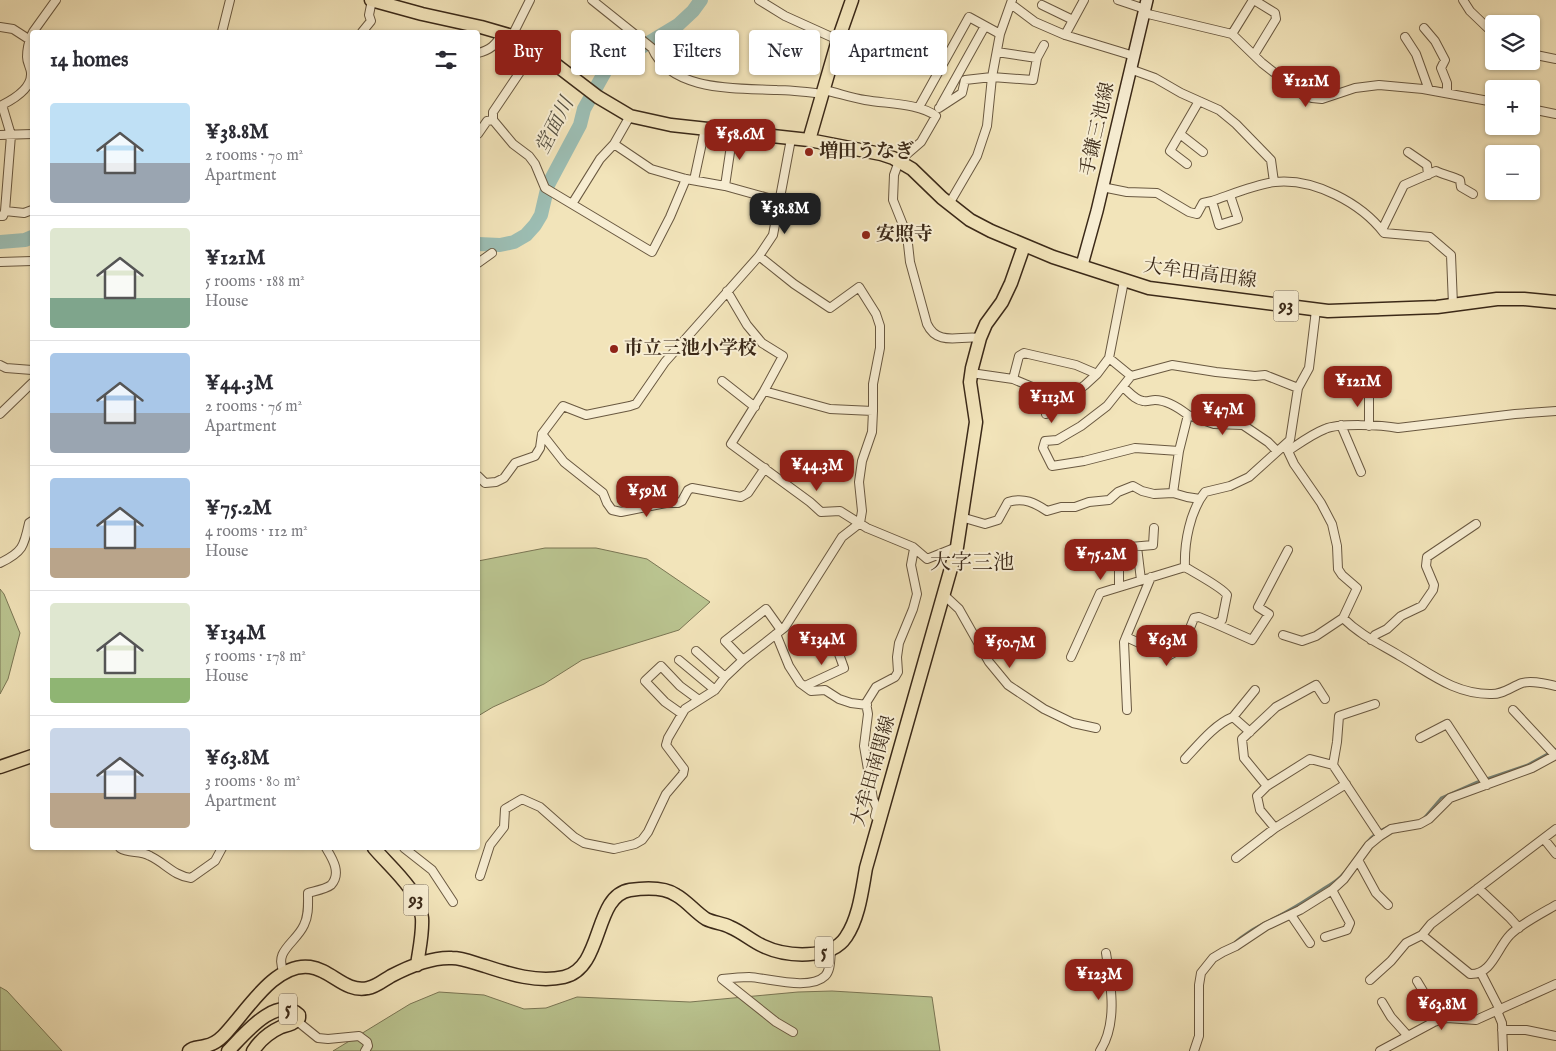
<!DOCTYPE html>
<html lang="en">
<head>
<meta charset="utf-8">
<style>
  body { margin:0; font-family:"IM FELL English","Noto Serif JP",serif; background:#f7f7f7; color:#2b2b33; height:100vh; display:flex; flex-direction:column; font-size:19px; white-space:nowrap }
  * { box-sizing:border-box; margin:0 }
  p { font-size:16px; color:#7c7c81 }
  .icon { flex:none; width:28px; height:28px; fill:none; stroke:currentColor; stroke-width:2; stroke-linecap:round; stroke-linejoin:round }
  .map { position:relative; flex:1; overflow:hidden }
  .sheet { position:absolute; left:30px; top:30px; width:450px; height:820px; display:flex; flex-direction:column; background:#fff; border-radius:5px; box-shadow:0 1px 4px #0004 }
  .sheet>* { flex:none }
  .banner { position:absolute; left:495px; top:30px; width:475px; height:45px; display:flex; gap:10px }
  .tools { position:absolute; left:1485px; top:15px; display:grid; gap:10px }
  .tools a { display:grid; place-items:center; width:55px; height:55px; border-radius:5px; background:#fff; box-shadow:0 1px 4px #0004; font-size:25px }
  .price { position:absolute; translate:-50% -42px; padding:0 11px; border-radius:10px; background:#8f2418; color:#fff; font-size:16px; line-height:32px; filter:drop-shadow(0 1px 2px #0008) }
  .price::after { content:''; position:absolute; left:50%; top:30px; width:15px; height:11px; margin-left:-8px; background:inherit; clip-path:polygon(0 0,100% 0,50% 100%) }
  .price.selected { background:#222; color:#fff }
  ul { padding:0; list-style:none }
  li { display:flex; align-items:center; gap:15px; height:125px; padding:0 20px }
  li+li { border-top:1px solid #e1e1e2 }
  li span { display:grid; place-items:center; flex:none; width:140px; height:100px; border-radius:5px; color:#555 }
  li>.icon { margin-inline-start:auto }
  span .icon { width:60px; height:60px; fill:#fffc; stroke-width:1 }
  li b { font-size:21px }
  h2 { display:flex; justify-content:space-between; align-items:center; height:60px; padding:0 20px; font-size:21px }
  .chip { padding:0 18px; border-radius:5px; background:#fff; box-shadow:0 1px 4px #0004; font-size:18px; line-height:45px }
  .chip.selected { background:#8f2418; color:#fff }
  .map>svg:first-child { display:block }
  .green { fill:#bac490; stroke:#7a7654 }
  .lines { fill:none; stroke-linecap:round; stroke-linejoin:round }
  .stream { stroke:#758276; stroke-width:2.5 }
  .river { stroke:#9cbeb4; stroke-width:14 }
  .minor-casing { stroke:#695840; stroke-width:10 }
  .secondary-casing { stroke:#3b2918; stroke-width:14 }
  .primary-casing { stroke:#3b2918; stroke-width:15 }
  .minor { stroke:#f7edd2; stroke-width:8 }
  .secondary { stroke:#f7edd2; stroke-width:11 }
  .primary { stroke:#f2e4ba; stroke-width:12 }
  .poi-dot { fill:#8f2418; stroke:#f7edd2; stroke-width:2 }
  .labels { text-anchor:middle; dominant-baseline:central; stroke-width:4; stroke-linejoin:round; paint-order:stroke }
  .shield { fill:#f7edd2; stroke:#736450; stroke-width:1 }
  .shield-label { font-size:18px; font-weight:bold; fill:#3b2918 }
  .street-label { font-size:19px; fill:#3b2918; stroke:#f7edd2 }
  .poi-label { font-size:19px; font-weight:bold; fill:#3b2918; stroke:#f7edd2; text-anchor:start }
  .water-label { font-size:20px; font-style:italic; fill:#534e3f; stroke:#f7edd2 }
  .quarter-label { font-size:21px; fill:#3b2918; stroke:#f7edd2 }
</style>
</head>
<body>
<div class="map">
<svg width="1556" height="1051" viewBox="0 0 1556 1051">
  <rect width="100%" height="100%" fill="#f2e4ba"/>
  <filter id="stains"><feTurbulence type="fractalNoise" baseFrequency=".004" numOctaves="4"/><feColorMatrix values="0 0 0 0 .2 0 0 0 0 .09 0 0 0 0 .02 0 0 0 .5 -.17"/></filter>
  <radialGradient id="worn" r=".72"><stop offset=".6" stop-color="#630" stop-opacity="0"/><stop offset="1" stop-color="#630" stop-opacity=".3"/></radialGradient>
  <path class="green" d="M545 548H596L647 559 710 602 679 630 582 660 544 684 493 707 478 716V561Z
    M0 589 4 594 20 633 8 679 0 694Z
    M0 987 7 991 62 1051H0Z
    M832 991 932 997 940 1051H333L410 1004 439 992 484 995 524 1009 546 1008 577 997 690 1002 798 992Z"/>
  <g class="lines">
    <path class="stream" d="M1423 819 1441 798 1477 782 1527 765 1556 749
      M1232 945C1248 929 1268 922 1287 911 1300 904 1312 896 1324 888 1329 885 1335 882 1340 877 1364 853 1364 828 1405 823"/>
    <path class="river" d="M0 242 25 240 32 237
      M478 244 500 245 514 242 526 235 535 225 541 215 548 185 580 125 584 109 607 68 678 25 693 11 701 0"/>
    <g class="minor-casing">
      <path id="minor" d="M592 0 652 48C671 92 737 88 777 90 792 90 807 92 823 94
        M759 0 785 16 838 40
        M1118 0 1145 9
        M1463 0 1470 11 1494 34
        M1011 4 1035 22 1065 35 1134 56
        M1042 5 1073 20
        M1144 13 1232 34 1262 63 1303 95 1312 98 1322 99 1355 88 1379 85 1423 89 1494 102
        M0 27 13 29 30 40
        M1424 28 1435 41 1445 60 1441 68 1447 83V93
        M33 32 56 0
        M222 32 230 0
        M362 32 371 21 369 15 372 0
        M1232 34 1253 0
        M1065 35 1084 0
        M512 36 530 0
        M1405 37 1416 54 1429 90
        M534 48 526 63 493 112V120L513 144 529 156 535 164 545 188 652 252 670 217 686 179
        M997 52 1037 58
        M478 53C490 50 496 45 502 34
        M1531 54 1556 59
        M1254 55 1276 19 1275 13 1254 0
        M1130 69 1155 78 1181 93 1219 110 1236 124 1271 160 1274 182
        M824 90C838 93 852 98 865 100 887 104 919 103 936 116L921 142 899 161 894 175 893 200 907 235 910 262 927 324C938 347 960 335 980 338
        M941 105 985 26
        M919 107 969 17 1000 34 1012 0
        M939 108 962 93 965 80 992 77 1033 80 1037 58 1044 45
        M1531 109 1556 114
        M478 134 487 121 493 120
        M1180 134 1203 152
        M0 135 32 134
        M614 144 651 169 686 179 725 186 779 201
        M1408 152 1427 165 1428 175
        M1187 164 1170 151 1199 101
        M694 180 705 129
        M725 186 733 132
        M1102 187 1127 192 1157 193 1189 212 1197 214 1203 203 1212 201
        M1230 195 1238 219 1219 225 1212 201C1230 195 1257 184 1275 182 1314 178 1361 203 1384 233L1430 237 1451 255 1453 305
        M572 204 600 159 614 144 630 116
        M949 204 977 156 987 126 992 77 1000 34
        M5 211 24 213 32 210
        M0 216H3L5 211 11 135 2 105C14 99 32 88 31 73 31 68 27 63 27 57 27 49 29 41 32 34
        M1382 230 1404 185 1436 171C1444 175 1452 176 1460 180L1461 187 1473 194
        M759 256 794 284 830 308 859 287 876 314 880 326V348L873 384V411L830 409 764 391 731 444 810 502 821 512 840 511 867 528 913 547 927 559 957 547
        M0 262 32 261
        M478 263 492 253
        M727 291 747 325 762 343 783 356 764 391
        M1109 358 1124 281
        M0 365 6 368 32 370
        M971 373 1013 379 1019 356 1024 353 1076 365 1097 374 1109 358 1131 376
        M1013 379 1049 394 1046 414 1085 385 1097 374
        M722 381 755 407
        M1123 387C1129 392 1135 400 1143 401 1147 402 1151 400 1155 400 1167 400 1179 408 1188 415
        M0 414 32 383
        M1341 425 1361 472
        M1369 426V390
        M542 434 564 462 603 493 607 503 612 510 621 512 666 503H678L682 501 688 490 692 488 741 497 748 493 765 468
        M1179 451 1188 415 1214 424 1243 425 1268 442 1277 451
        M1288 451C1300 443 1312 434 1325 429 1339 423 1382 425 1398 428L1515 414 1556 411
        M478 476 485 483 496 482 504 478 515 463 535 456 540 448 542 434 563 406 586 415 630 406 636 404 665 362 759 256 773 235 791 139
        M1173 493 1179 451 1135 448 1084 461 1052 466 1043 448 1045 441 1057 440 1081 426 1107 406 1131 376 1172 365 1216 372 1255 376 1265 375 1298 388
        M961 517 985 524 998 520 1008 502C1024 497 1035 503 1047 511L1061 507H1075L1089 502 1109 500 1118 492 1133 486 1142 491 1154 494 1173 493 1187 497 1200 499
        M1137 547 1141 580
        M0 563C23 552 24 546 29 523L32 521
        M1151 577 1126 637 1168 656 1182 648 1194 618 1199 617 1216 624 1222 620 1227 595C1223 588 1195 573 1185 567 1184 543 1190 511 1205 492L1230 486 1249 477 1290 440 1298 388 1309 368 1316 310
        M1119 587V548L1153 545 1154 528
        M944 595 959 609 989 662 1008 685 1044 709 1073 723 1096 728
        M1343 618C1360 635 1380 644 1400 656 1430 673 1454 694 1490 694 1502 695 1511 687 1522 683 1532 680 1546 684 1556 686
        M1216 624 1252 640 1269 614 1258 607 1288 550
        M776 634 789 666 800 683 811 691 825 690 839 699 851 703 867 705
        M1283 635 1302 641 1316 636 1343 618 1357 588 1342 575 1338 569 1337 546 1332 524 1321 503 1294 464 1286 447
        M1126 637 1124 642 1127 710
        M1371 640 1375 635 1387 629 1401 616 1422 606 1433 590 1434 585 1426 566 1427 557 1476 524
        M696 651 725 677
        M1071 657 1100 593 1185 567
        M679 660 715 690
        M743 660 725 641 766 609 781 630
        M805 686 844 668 835 643
        M1513 710 1555 755
        M682 714 665 702 645 681 661 666 680 686 699 700
        M1250 732 1233 717 1255 690
        M1420 738 1447 724 1487 785
        M1185 759C1199 744 1215 724 1233 717
        M1333 765 1337 742 1339 716 1375 704
        M1267 786 1310 759 1333 765 1380 836
        M875 816 877 808 873 799 864 746 868 714 866 703 876 687 895 677 898 672 897 657 899 643 913 609 917 594 911 565 914 549
        M1275 828 1260 810 1257 796 1267 786 1244 758 1242 739 1276 707 1316 685 1325 699
        M1556 829 1431 924 1422 935 1470 974C1492 975 1497 948 1510 935 1519 925 1544 912 1556 905
        M1544 839 1556 854
        M120 848C129 854 140 850 150 856 165 863 174 876 191 878L215 861 222 848
        M404 848 432 870 453 902
        M1236 858 1275 828 1346 784
        M1358 860 1376 893 1388 905
        M480 876 490 845 504 827 505 809 522 799 540 807 574 837 584 843 614 849 635 844 642 840 648 832 666 794 683 774 684 769 666 745 668 738 685 709 715 690 725 677 743 660 785 627 842 537 860 523 862 511 859 482 862 461 872 432 873 411
        M1478 888 1509 917 1519 928
        M1291 915 1310 943
        M1325 937 1347 930 1350 923 1332 890
        M284 972C273 951 296 943 304 925 309 915 308 904 308 893 315 891 326 889 331 885 342 873 332 858 326 848
        M1481 973 1500 1010
        M1370 980 1391 961 1406 943 1422 935
        M1417 981 1426 996 1436 994 1441 1006V1020
        M1382 1002 1391 1017 1408 1036
        M1497 1011 1502 1023 1503 1051
        M297 1021 318 1038 328 1039 359 1036 367 1042 368 1046 365 1051
        M1502 1030H1526L1556 1036
        M793 1032 776 1022 722 979C731 978 741 977 749 977 768 978 810 991 825 976 831 970 830 959 831 951
        M1100 1051C1118 1023 1111 985 1106 953
        M1194 1051 1199 1036V985L1201 973 1213 958 1223 952 1236 946 1266 926 1300 910 1332 890 1344 879 1369 845 1380 836 1391 829 1420 824 1429 819 1450 798 1532 768 1556 755
        M1380 1051 1434 1022 1447 1018 1476 1020 1556 984"/>
    </g>
    <g class="secondary-casing">
      <path id="secondary" d="M1082 265 1097 211 1147 0"/>
    </g>
    <g class="primary-casing">
      <path id="primary" d="M371 0 422 14 481 27 512 36 534 48 598 97 630 116 671 125 809 140 881 154 893 158 912 169 942 198 970 220 991 231 1053 257 1149 288 1328 311 1437 307 1497 299H1524L1556 302
        M809 140 838 40 852 0
        M0 767 32 756
        M374 848C391 868 419 890 422 918 423 934 419 950 417 965
        M189 1051C194 1046 198 1048 205 1046 211 1045 218 1041 223 1036 245 1014 274 962 310 967 332 970 345 993 368 988 376 987 384 980 391 976 408 967 432 957 452 958 463 958 474 963 485 966 509 974 538 983 564 977 604 968 593 896 630 890 644 888 664 887 676 895 687 901 695 912 706 919 714 923 723 923 730 927 742 932 752 941 763 946 786 957 831 960 846 937 859 918 862 890 866 868L957 547 976 422 970 382 972 368 980 338 986 324 1002 302 1011 283 1024 246
        M228 1051C243 1036 276 994 299 1015V1018C294 1024 288 1025 281 1027 268 1033 260 1040 253 1051"/>
    </g>
    <use href="#minor" class="minor"/>
    <use href="#secondary" class="secondary"/>
    <use href="#primary" class="primary"/>
  </g>
  <g class="poi-dot">
    <circle cx="809" cy="152" r="5"/>
    <circle cx="866" cy="235" r="5"/>
    <circle cx="614" cy="349" r="5"/>
  </g>
  <g class="labels">
    <g class="shield">
      <rect x="1273.5" y="290.5" width="25" height="31" rx="4"/>
      <rect x="403.5" y="884.5" width="25" height="31" rx="4"/>
      <rect x="815" y="936.5" width="18" height="31" rx="4"/>
      <rect x="279" y="993.5" width="18" height="31" rx="4"/>
    </g>
    <g class="shield-label">
      <text x="1286" y="306">93</text>
      <text x="416" y="900">93</text>
      <text x="824" y="952">5</text>
      <text x="288" y="1009">5</text>
    </g>
    <g class="street-label">
      <text transform="translate(1098 129) rotate(-77)">手鎌三池線</text>
      <text transform="translate(1200 274) rotate(8)">大牟田高田線</text>
      <text transform="translate(874 771) rotate(-74)">大牟田南関線</text>
    </g>
    <g class="poi-label">
      <text x="819" y="152">増田うなぎ</text>
      <text x="876" y="235">安照寺</text>
      <text x="624" y="349">市立三池小学校</text>
    </g>
    <g class="water-label">
      <text transform="translate(555 126) rotate(-63)">堂面川</text>
    </g>
    <g class="quarter-label">
      <text x="972" y="563">大字三池</text>
    </g>
  </g>
  <rect width="100%" height="100%" filter="url(#stains)"/>
  <rect width="100%" height="100%" fill="url(#worn)"/>
</svg>
<div class="tools">
<a><svg class="icon" aria-label="layers" viewBox="0 0 24 24"><path d="M12 4l9 5-9 5-9-5zM3 14l9 5 9-5"/></svg></a>
<a>+</a>
<a>−</a>
</div>
<b class="price" style="left:1306px;top:108px">¥121M</b>
<b class="price" style="left:740px;top:161px">¥58.6M</b>
<b class="price selected" style="left:785px;top:235px">¥38.8M</b>
<b class="price" style="left:1358px;top:408px">¥121M</b>
<b class="price" style="left:1052px;top:424px">¥113M</b>
<b class="price" style="left:1223px;top:436px">¥47M</b>
<b class="price" style="left:817px;top:492px">¥44.3M</b>
<b class="price" style="left:647px;top:518px">¥59M</b>
<b class="price" style="left:1101px;top:581px">¥75.2M</b>
<b class="price" style="left:822px;top:666px">¥134M</b>
<b class="price" style="left:1167px;top:667px">¥63M</b>
<b class="price" style="left:1010px;top:669px">¥50.7M</b>
<b class="price" style="left:1099px;top:1001px">¥123M</b>
<b class="price" style="left:1442px;top:1031px">¥63.8M</b>
<div class="banner">
<a class="chip selected">Buy</a>
<a class="chip">Rent</a>
<a class="chip">Filters</a>
<a class="chip">New</a>
<a class="chip">Apartment</a>
</div>
<section class="sheet">
<h2>14 homes<svg class="icon" aria-label="filters" viewBox="0 0 24 24"><path d="M4 7h16M4 17h16"/><circle cx="9" cy="7" r="2"/><circle cx="15" cy="17" r="2"/></svg></h2>
<ul>
<li><span style="background:linear-gradient(#bfe0f5 60%,#9aa5b1 0)"><svg class="icon" aria-label="home" viewBox="0 0 24 24"><path d="M3 11l9-7 9 7M6 9v11h12V9"/></svg></span><div><b>¥38.8M</b><p>2 rooms · 70 m²</p><p>Apartment</p></div></li>
<li><span style="background:linear-gradient(#dfe7d0 70%,#7fa58c 0)"><svg class="icon" aria-label="home" viewBox="0 0 24 24"><path d="M3 11l9-7 9 7M6 9v11h12V9"/></svg></span><div><b>¥121M</b><p>5 rooms · 188 m²</p><p>House</p></div></li>
<li><span style="background:linear-gradient(#a9c7e8 60%,#9aa5b1 0)"><svg class="icon" aria-label="home" viewBox="0 0 24 24"><path d="M3 11l9-7 9 7M6 9v11h12V9"/></svg></span><div><b>¥44.3M</b><p>2 rooms · 76 m²</p><p>Apartment</p></div></li>
<li><span style="background:linear-gradient(#a9c7e8 70%,#b9a48a 0)"><svg class="icon" aria-label="home" viewBox="0 0 24 24"><path d="M3 11l9-7 9 7M6 9v11h12V9"/></svg></span><div><b>¥75.2M</b><p>4 rooms · 112 m²</p><p>House</p></div></li>
<li><span style="background:linear-gradient(#dfe7d0 75%,#8fb573 0)"><svg class="icon" aria-label="home" viewBox="0 0 24 24"><path d="M3 11l9-7 9 7M6 9v11h12V9"/></svg></span><div><b>¥134M</b><p>5 rooms · 178 m²</p><p>House</p></div></li>
<li><span style="background:linear-gradient(#c9d6e8 65%,#b9a48a 0)"><svg class="icon" aria-label="home" viewBox="0 0 24 24"><path d="M3 11l9-7 9 7M6 9v11h12V9"/></svg></span><div><b>¥63.8M</b><p>3 rooms · 80 m²</p><p>Apartment</p></div></li>
</ul>
</section>
</div>
</body>
</html>
